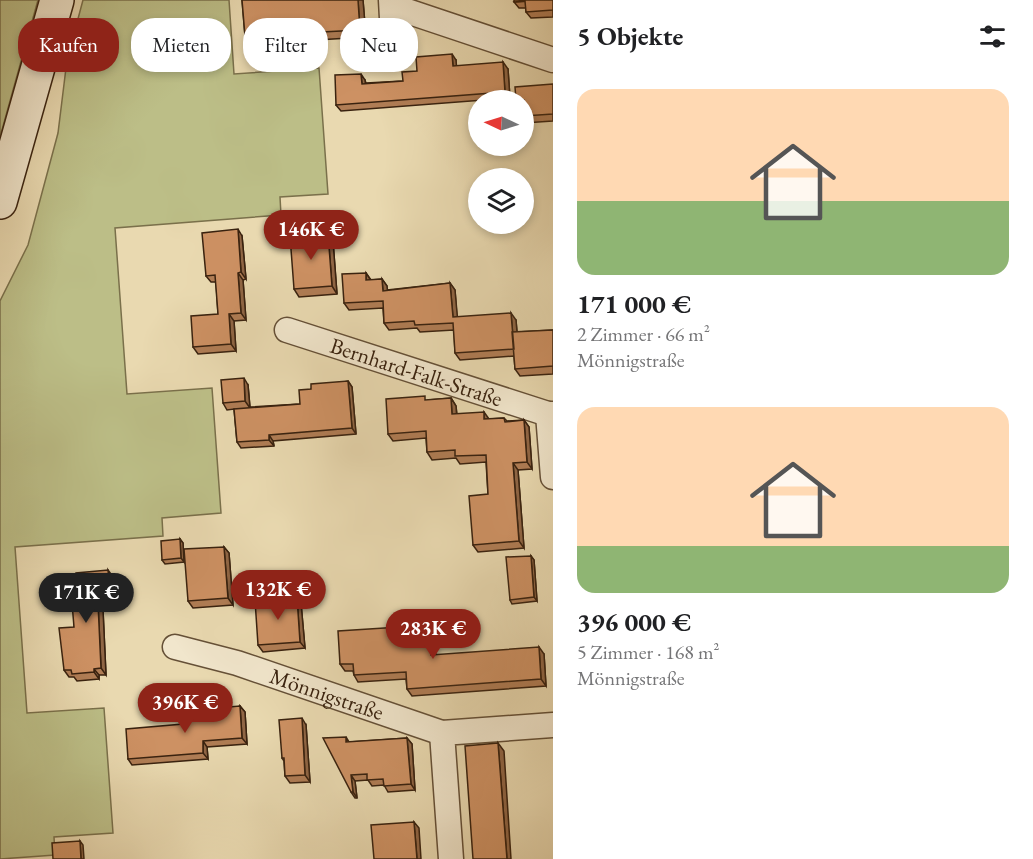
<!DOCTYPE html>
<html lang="de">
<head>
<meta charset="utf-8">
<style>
  body { margin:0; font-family:"EB Garamond",serif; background:#f6f6f6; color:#202124; height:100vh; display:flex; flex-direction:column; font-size:22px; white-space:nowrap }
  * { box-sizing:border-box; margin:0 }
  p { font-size:20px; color:#757577 }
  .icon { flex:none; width:33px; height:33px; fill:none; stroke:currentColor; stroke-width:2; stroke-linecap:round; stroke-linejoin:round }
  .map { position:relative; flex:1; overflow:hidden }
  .panel { display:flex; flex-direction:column; background:#fff; width:480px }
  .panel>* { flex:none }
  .banner { position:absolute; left:18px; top:18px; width:444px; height:54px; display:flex; gap:12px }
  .needle { width:39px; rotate:274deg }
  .controls { position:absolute; left:468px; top:90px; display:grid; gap:12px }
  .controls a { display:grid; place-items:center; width:66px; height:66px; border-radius:50%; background:#fff; box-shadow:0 3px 9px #0003; font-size:30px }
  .price { position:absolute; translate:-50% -51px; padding:0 14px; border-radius:21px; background:#8f2418; color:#fff; font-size:20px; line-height:39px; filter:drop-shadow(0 2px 3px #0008) }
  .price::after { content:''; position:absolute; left:50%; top:36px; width:18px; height:14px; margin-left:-9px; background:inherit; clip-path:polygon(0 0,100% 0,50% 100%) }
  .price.on { background:#222; color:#fff }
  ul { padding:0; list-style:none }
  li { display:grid; align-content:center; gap:12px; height:318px; padding:0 24px }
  li span { display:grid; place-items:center; height:186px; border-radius:18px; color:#555 }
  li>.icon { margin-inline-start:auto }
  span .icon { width:108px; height:108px; fill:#fffc; stroke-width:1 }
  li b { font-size:26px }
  h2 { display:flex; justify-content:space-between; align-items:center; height:72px; padding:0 24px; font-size:26px }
  .chip { padding:0 21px; border-radius:24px; background:#fff; box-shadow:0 3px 9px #0003; font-size:21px; line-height:54px }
  .chip.on { background:#8f2418; color:#fff }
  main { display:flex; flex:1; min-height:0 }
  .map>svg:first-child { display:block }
  .green { fill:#bcbe87; stroke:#7a704b; stroke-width:1.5 }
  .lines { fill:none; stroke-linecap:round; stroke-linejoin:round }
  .minor-casing { stroke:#655037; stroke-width:27 }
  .secondary-casing { stroke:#39220f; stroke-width:36 }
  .minor { stroke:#f1e6cc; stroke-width:24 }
  .secondary { stroke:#f1e6cc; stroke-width:33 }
  .wall { fill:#b07d55; stroke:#39220f; stroke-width:1.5 }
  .shaded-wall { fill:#906645; stroke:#39220f; stroke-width:1.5 }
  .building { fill:#cd9163; stroke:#39220f; stroke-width:1.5 }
  .labels { text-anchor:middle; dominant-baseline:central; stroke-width:4.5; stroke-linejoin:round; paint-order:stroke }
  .street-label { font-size:22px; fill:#39220f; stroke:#f1e6cc }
</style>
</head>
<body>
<main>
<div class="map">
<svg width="553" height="859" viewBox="0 0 553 859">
  <rect width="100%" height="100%" fill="#e9d9b0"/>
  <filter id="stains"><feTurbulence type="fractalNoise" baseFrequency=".00333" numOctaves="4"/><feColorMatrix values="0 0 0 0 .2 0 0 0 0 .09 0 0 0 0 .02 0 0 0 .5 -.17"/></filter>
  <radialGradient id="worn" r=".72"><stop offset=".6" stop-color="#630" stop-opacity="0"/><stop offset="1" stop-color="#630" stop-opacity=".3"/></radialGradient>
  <path class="green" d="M0 0H38L0 137Z
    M83 0H229L234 74 319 68 328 194 280 197 281 215 115 228 127 394 212 388 221 513 162 518 163 536 15 547 27 713 104 708 113 833 54 837 55 855 0 859V301L28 245 58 133 67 60Z"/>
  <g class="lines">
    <g class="minor-casing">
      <g id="minor">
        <path d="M391 0 394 55"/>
        <path d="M392 6 553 60"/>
        <path id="s1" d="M287 330 548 414"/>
        <path d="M553 414H548L553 477"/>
        <path id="s2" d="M175 647 237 663 442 733"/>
        <path d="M451 859 442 733 553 725"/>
      </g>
    </g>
    <g class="secondary-casing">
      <path id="secondary" d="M0 202 57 0"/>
    </g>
    <use href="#minor" class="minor"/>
    <use href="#secondary" class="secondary"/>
  </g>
  <path class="wall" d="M242 0H363L366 37 250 44 245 36Z
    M553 0V17L531 18 526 12V8H519L514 2Z
    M456 60V66L508 69 510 98 341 111 336 105 365 80 366 83 403 81 417 71Z
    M553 85V121L524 123V100Z
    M328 233 333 241 337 294 299 297 294 289Z
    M242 236 246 279 243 280 246 320 234 321 236 351 198 354 193 347 218 314 216 282H211L206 276Z
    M366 273 371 280 382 279 387 286V290L450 283 455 290 457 317 516 320 517 332 553 330V374L520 376 515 369 514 356 460 360 455 353 454 330 420 332 417 328 389 330 384 323 383 308 349 310 344 303Z
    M348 381 352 387 356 434 273 441 274 446 241 448 237 442 234 409 227 410 223 403 248 385 250 407 300 404 311 389Z
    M451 398 456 406 457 414 489 419 504 418 507 421 524 420 529 427 532 469 518 470 524 548 478 552 473 545 488 494 486 462 460 464 456 458 432 460 427 452 426 438 393 441 388 434 428 400Z
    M180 539 183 543 184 562 165 564 162 560Z
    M224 547 229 553 233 605 193 608 188 601Z
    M531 556 534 560 537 601 512 604 510 600Z
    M113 577 115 609 103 610 106 675H99V679L77 681 74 677H69L64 670 74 627 78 603Z
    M301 603 305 648 263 652 258 645Z
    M420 644 435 650 436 655 544 654 546 686 412 696 407 689 406 679 358 682 354 675 353 671H345L340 664Z
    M240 706 245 712 247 744 207 747 208 759 132 765 128 759 183 724Z
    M306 725 310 782 290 783 285 776 284 761 282 758Z
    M346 737 349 742 407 738 412 744 415 790 388 792 384 785 372 786 368 780 355 781 357 798H355L351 792Z"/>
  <path class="shaded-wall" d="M358 0H363L366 37 360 30Z
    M452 54 456 60 457 72 453 66Z
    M503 62 508 69 510 98 505 92Z
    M361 74 365 80 366 90 362 84Z
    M238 229 242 236 246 279 241 272Z
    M328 233 333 241 337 294 332 286Z
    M238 273 243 280 246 320 241 313Z
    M366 273 370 279 371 287 366 280Z
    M382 279 387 286 388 297 383 291Z
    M450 283 455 290 458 324 453 317Z
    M511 313 516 320 519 356 514 349Z
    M229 314 234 321 236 351 231 344Z
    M244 378 248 385 250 408 245 401Z
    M348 381 352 387 356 434 352 428Z
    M451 398 456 406 457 421 452 414Z
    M484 412 489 419H484Z
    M524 420 529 427 532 469 527 462Z
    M269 435 273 441 274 446 269 440Z
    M513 463 518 470 524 548 519 541Z
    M180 539 183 543 184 562 181 558Z
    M224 547 229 553 233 605 228 598Z
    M531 556 534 560 537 601 534 597Z
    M108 570 113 577 115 609 111 602Z
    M297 597 301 603 305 648 300 642Z
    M98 603 103 610 106 675 101 668Z
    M430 643 435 650 436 662 431 655Z
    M539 647 544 654 546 686 541 679Z
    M94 669 99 675V679L94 672Z
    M240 706 245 712 247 744 242 738Z
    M302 718 306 725 310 782 305 775Z
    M407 738 412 744 415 790 411 784Z
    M203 741 207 747 208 759 203 753Z
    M498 743 504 751 511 859H507Z
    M351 775 355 781 357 798 353 792Z
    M414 822 419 828 421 859H417Z
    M80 841 83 845 84 859H81Z"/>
  <path class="building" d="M242 0H358L360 30 245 36Z
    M514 0H553V10L526 12 525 1 514 2Z
    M452 54 453 66 503 62 505 92 336 105 335 75 361 74 362 84 403 81 402 72 417 71 416 57Z
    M553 84V114L524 116V100H516L515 87Z
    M238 229 241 272 238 273 241 313 229 314 231 344 193 347 191 316 218 314 215 275 206 276 202 233Z
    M328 233 332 286 294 289 290 236Z
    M366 273V280L382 279 383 291 450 283 453 317 511 313 514 349 455 353 453 323 415 325 414 321 384 323 383 301 344 303 342 274Z
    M553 330V366L515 369 512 332Z
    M244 378 245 401 223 403 221 380Z
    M348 381 352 428 269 435V440L237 442 234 409 300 404 299 390 311 389V384Z
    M425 396V400L451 398 452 414 484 412V419L504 418 505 422 524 420 527 462 513 463 519 541 473 545 469 496 488 494 486 455 455 456V450L427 452 426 431 388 434 386 399Z
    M180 539 181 558 162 560 161 541Z
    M224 547 228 598 188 601 184 549Z
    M531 556 534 597 510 600 506 557Z
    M108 570 111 602 98 603 101 668 94 669V672L72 674 71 670H64L59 628 74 627 72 603H78L76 573Z
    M297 597 300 642 258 645 255 600Z
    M400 627 420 644 430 643 431 655 539 647 541 679 407 689 406 672 354 675 353 664H340L338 631Z
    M240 706 242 738 203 741V753L128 759 126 729 183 724 182 711Z
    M302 718 305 775 285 776 284 758H282L279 720Z
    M346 737V742L407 738 411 784 384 786 383 779 367 780V774L351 775 353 792H351L323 738Z
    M498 743 507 859H473L465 746Z
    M414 822 417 859H374L371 825Z
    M80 841 81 859H53L52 843Z"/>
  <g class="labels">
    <g class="street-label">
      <text stroke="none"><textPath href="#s1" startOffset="136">Bernhard-Falk-Straße</textPath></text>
      <text stroke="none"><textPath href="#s2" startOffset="159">Mönnigstraße</textPath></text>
    </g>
  </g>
  <rect width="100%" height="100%" filter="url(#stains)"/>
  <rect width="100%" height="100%" fill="url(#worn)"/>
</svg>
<div class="controls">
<a><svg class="needle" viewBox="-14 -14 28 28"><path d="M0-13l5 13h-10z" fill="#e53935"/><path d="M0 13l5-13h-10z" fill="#757577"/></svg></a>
<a><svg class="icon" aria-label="layers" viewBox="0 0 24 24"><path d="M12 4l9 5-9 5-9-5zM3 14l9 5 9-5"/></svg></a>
</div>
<b class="price" style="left:311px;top:261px">146K €</b>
<b class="price" style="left:278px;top:621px">132K €</b>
<b class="price on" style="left:86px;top:624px">171K €</b>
<b class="price" style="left:433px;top:660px">283K €</b>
<b class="price" style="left:185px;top:734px">396K €</b>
<div class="banner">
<a class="chip on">Kaufen</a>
<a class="chip">Mieten</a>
<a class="chip">Filter</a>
<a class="chip">Neu</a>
</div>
</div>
<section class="panel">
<h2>5 Objekte<svg class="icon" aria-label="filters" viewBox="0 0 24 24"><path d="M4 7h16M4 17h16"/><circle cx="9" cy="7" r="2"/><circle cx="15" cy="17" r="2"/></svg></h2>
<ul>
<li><span style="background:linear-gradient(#ffd9b3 60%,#8fb573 0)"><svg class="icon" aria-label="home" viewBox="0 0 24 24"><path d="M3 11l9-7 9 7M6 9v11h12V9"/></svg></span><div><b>171 000 €</b><p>2 Zimmer · 66 m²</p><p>Mönnigstraße</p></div></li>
<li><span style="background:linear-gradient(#ffd9b3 75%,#8fb573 0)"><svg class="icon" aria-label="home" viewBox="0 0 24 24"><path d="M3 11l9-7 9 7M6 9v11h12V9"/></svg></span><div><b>396 000 €</b><p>5 Zimmer · 168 m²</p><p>Mönnigstraße</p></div></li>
</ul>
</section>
</main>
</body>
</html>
